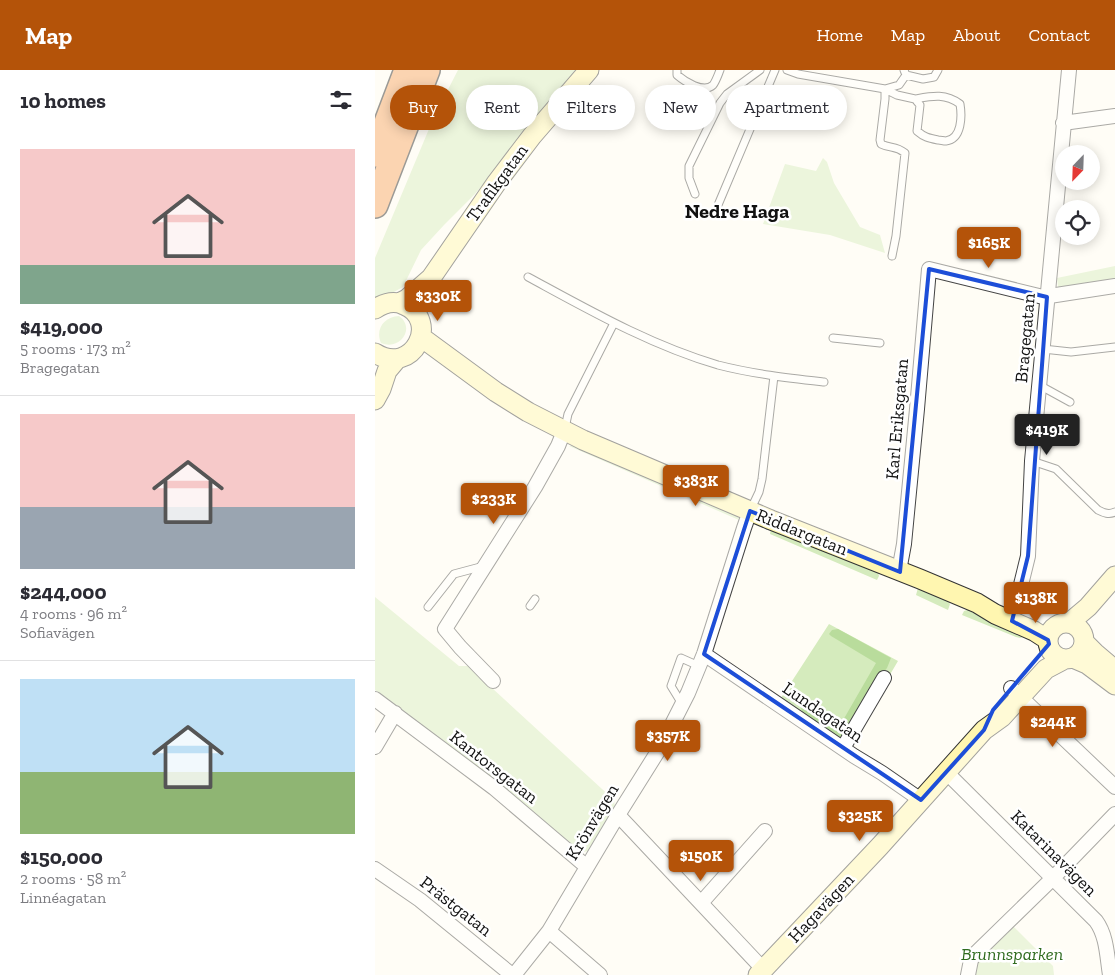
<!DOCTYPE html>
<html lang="en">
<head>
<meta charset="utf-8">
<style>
  body { margin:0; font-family:"Zilla Slab",serif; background:#f2f2f3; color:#2b2b33; height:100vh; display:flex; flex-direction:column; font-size:19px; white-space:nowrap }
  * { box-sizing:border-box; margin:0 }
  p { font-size:16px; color:#7c7c81 }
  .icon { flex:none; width:28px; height:28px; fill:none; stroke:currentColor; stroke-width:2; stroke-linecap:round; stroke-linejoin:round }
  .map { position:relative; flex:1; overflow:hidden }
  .side { display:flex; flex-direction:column; background:#fff; width:375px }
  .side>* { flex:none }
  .hud { position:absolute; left:15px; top:15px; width:475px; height:45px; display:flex; gap:10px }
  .needle { width:32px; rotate:203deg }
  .buttons { position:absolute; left:680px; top:75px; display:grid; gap:10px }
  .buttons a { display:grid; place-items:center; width:45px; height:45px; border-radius:50%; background:#fff; box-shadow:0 2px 12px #0003; font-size:25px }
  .price { position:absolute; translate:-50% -42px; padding:0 11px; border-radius:5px; background:#b45309; color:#fff; font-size:16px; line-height:32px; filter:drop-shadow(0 1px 2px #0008) }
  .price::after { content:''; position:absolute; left:50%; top:30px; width:15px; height:11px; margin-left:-8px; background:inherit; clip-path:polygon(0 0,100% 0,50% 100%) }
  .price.on { background:#222; color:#fff }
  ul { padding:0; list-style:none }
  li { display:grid; align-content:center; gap:10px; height:265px; padding:0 20px }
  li+li { border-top:1px solid #e1e1e2 }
  li span { display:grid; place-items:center; height:155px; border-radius:0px; color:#555 }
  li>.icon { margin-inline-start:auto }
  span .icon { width:90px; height:90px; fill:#fffc; stroke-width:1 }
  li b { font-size:21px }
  h2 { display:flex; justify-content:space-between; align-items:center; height:60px; padding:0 20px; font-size:21px }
  .chip { padding:0 18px; border-radius:22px; background:#fff; box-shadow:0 2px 12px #0003; font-size:18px; line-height:45px }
  .chip.on { background:#b45309; color:#fff }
  header { display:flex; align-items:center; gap:30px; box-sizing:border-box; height:70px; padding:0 25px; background:#b45309; color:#fff }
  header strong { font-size:24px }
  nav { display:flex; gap:28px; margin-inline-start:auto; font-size:18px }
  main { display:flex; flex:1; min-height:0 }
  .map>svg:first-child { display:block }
  .green { fill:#d5ebbd }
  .forest { fill:#b9dc9c }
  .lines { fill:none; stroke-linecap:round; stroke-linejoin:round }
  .lane-casing { stroke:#444; stroke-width:9 }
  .street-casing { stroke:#444; stroke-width:16 }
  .secondary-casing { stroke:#333; stroke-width:21 }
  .highway-casing { stroke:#222; stroke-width:28 }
  .lane { stroke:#fff; stroke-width:7 }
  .street { stroke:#fff; stroke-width:14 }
  .secondary { stroke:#fff6b0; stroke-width:19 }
  .highway { stroke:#f5a25d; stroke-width:25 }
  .marked { fill:none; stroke:#1d4ed8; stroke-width:4; stroke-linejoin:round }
  .labels { text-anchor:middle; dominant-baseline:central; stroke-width:5; stroke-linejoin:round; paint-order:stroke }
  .street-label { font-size:18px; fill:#111; stroke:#fff }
  .park-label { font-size:18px; font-style:italic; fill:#2f6b1f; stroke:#fff }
  .quarter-label { font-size:20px; font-weight:bold; fill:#111; stroke:#fff }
</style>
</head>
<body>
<header>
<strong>Map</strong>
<nav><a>Home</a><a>Map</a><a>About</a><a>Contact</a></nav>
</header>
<main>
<section class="side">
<h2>10 homes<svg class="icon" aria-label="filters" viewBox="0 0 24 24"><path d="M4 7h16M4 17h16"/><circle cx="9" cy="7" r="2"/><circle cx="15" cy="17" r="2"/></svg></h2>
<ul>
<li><span style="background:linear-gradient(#f6c9c9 75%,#7fa58c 0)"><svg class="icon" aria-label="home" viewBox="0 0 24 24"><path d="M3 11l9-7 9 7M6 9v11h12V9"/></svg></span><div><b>$419,000</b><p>5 rooms · 173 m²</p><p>Bragegatan</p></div></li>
<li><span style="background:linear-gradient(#f6c9c9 60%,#9aa5b1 0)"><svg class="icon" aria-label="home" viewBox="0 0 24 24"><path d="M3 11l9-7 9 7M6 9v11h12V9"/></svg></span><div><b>$244,000</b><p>4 rooms · 96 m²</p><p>Sofiavägen</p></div></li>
<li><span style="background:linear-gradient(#bfe0f5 60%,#8fb573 0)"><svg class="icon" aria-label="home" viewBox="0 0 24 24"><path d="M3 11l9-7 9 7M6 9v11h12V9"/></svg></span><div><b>$150,000</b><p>2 rooms · 58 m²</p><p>Linnéagatan</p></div></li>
</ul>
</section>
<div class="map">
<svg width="740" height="905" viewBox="0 0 740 905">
  <rect width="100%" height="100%" fill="#fffdf5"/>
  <path class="green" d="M83 0H203L100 124 69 155 46 180 28 217 17 223 3 227 0 229V188L59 47Z
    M448 88 452 92 459 113 485 157 505 165 510 183 455 165 388 154 410 94 441 101Z
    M740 196V210L687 220 683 217 682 208Z
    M24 246C41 258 25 281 6 273 0 259 9 247 24 246Z
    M202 375 360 442 363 446 364 450 194 376Z
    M396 458 503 502 504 506 502 510 395 464Z
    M543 518 572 530 575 534 573 540 541 525Z
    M0 527 84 596H93L239 730 240 737 216 780 209 782H201L32 646 26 639 0 620Z
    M595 539 652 566 645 568 641 567 587 545 589 541Z
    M454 554 523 591 513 608 466 669 406 628Z
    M637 855 678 896 679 905H598L600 892Z"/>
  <path class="forest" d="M463 559 516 588 512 598 508 603 466 669 427 642 425 632 432 630 467 652 501 593 456 566 454 564 457 560Z"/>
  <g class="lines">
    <g class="lane-casing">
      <path id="lane" d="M302 0V5C309 11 329 24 338 15 341 11 343 5 345 0
        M412 0 423 4 510 19 522 25 540 29 545 35 542 61C549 67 553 68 563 70 566 70 568 71 571 71 587 69 587 46 585 34 570 23 557 26 540 29
        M531 5 548 9 559 7 563 0
        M510 19V29L505 70 506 74C516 79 520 75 530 83L521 166 517 186
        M510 19 524 15 531 5 529 0
        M320 124 314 108V96L345 33 352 24 385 0
        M343 135 400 0
        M153 207C214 240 275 275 343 295 378 304 414 308 449 312
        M458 268 505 273
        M668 279 696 282 740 277
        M664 315 695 332
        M190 358 193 344 239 253
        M657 391 681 399 723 440C729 443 734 445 740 442
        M375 441 384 422 387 409 399 306
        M155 536 160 529
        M53 537 79 504 109 496
        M307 634 296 616 306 588 324 596"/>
    </g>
    <g class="street-casing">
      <path id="street" d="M688 53 740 46
        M524 501 529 474 542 339 554 199 668 227 740 216
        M640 539 653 486 657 391 694 0
        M329 584 479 686 507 703 546 730
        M118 611 85 577 70 559 160 417 183 376 189 361
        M636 618 740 717
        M0 629 119 718 212 797
        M0 677 20 643
        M468 678 509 608
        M570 701 721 851C732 866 732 887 735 905
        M243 745 388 899
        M0 799 45 830 137 905
        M326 833 390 761
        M174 861 225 905
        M139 905 174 861 243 745 285 678 313 623 329 584 369 458 375 441
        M593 905 596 890 601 883 678 808 740 744"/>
    </g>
    <g class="secondary-casing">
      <path id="secondary" d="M24 233 32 229 56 208 122 112 157 66 214 0
        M0 239C9 233 19 230 29 235 66 250 38 307 0 283
        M46 267 121 322 153 342 208 370 396 450 545 509 602 533 620 544 659 561 673 570
        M0 330 6 319 12 301 22 289
        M694 553 713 537 740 506
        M673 571a18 18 0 1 1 36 0a18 18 0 1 1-36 0Z
        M709 572 720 583 740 600
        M698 588 712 594 740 615
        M383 905 505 776 609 660 627 647 671 599 690 589"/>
    </g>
    <g class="highway-casing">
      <path id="highway" d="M0 84 32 0
        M0 135 52 0"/>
    </g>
    <use href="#lane" class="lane"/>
    <use href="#street" class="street"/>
    <use href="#secondary" class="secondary"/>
    <use href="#highway" class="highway"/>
  </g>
  <path d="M0 0H740V905H0ZM554 199 672 227 653 486 637 551 673 570 674 574 618 640 609 660 546 730 329 584 375 441 525 502Z" fill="#fffdf5" fill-opacity=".55" fill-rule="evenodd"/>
  <path class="marked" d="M554 199 672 227 653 486 637 551 673 570 674 574 618 640 609 660 546 730 329 584 375 441 525 502Z"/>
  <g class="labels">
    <g class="street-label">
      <text transform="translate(122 113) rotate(-54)">Trafikgatan</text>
      <text transform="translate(650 268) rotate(-85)">Bragegatan</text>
      <text transform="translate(522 349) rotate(-85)">Karl Eriksgatan</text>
      <text transform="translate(427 462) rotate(22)">Riddargatan</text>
      <text transform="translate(448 642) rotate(34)">Lundagatan</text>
      <text transform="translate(119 697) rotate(38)">Kantorsgatan</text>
      <text transform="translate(217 752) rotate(-59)">Krönvägen</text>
      <text transform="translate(679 783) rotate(45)">Katarinavägen</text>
      <text transform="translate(81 836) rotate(38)">Prästgatan</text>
      <text transform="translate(446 838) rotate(-47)">Hagavägen</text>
    </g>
    <g class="park-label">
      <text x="637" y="884">Brunnsparken</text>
    </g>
    <g class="quarter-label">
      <text x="362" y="141">Nedre Haga</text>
    </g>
  </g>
</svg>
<div class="buttons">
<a><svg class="needle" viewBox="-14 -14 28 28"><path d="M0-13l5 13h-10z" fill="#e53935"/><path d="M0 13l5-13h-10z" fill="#7c7c81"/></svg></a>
<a><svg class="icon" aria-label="locate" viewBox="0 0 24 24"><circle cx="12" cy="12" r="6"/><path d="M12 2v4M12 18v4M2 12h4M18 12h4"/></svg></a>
</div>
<b class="price" style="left:614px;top:199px">$165K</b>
<b class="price" style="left:63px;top:252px">$330K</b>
<b class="price on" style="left:672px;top:386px">$419K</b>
<b class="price" style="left:321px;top:437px">$383K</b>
<b class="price" style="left:119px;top:455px">$233K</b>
<b class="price" style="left:661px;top:554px">$138K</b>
<b class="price" style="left:678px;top:678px">$244K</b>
<b class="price" style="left:293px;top:692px">$357K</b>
<b class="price" style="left:485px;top:772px">$325K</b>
<b class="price" style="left:326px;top:812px">$150K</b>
<div class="hud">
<a class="chip on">Buy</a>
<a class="chip">Rent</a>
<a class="chip">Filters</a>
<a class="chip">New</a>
<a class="chip">Apartment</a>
</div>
</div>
</main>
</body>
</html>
